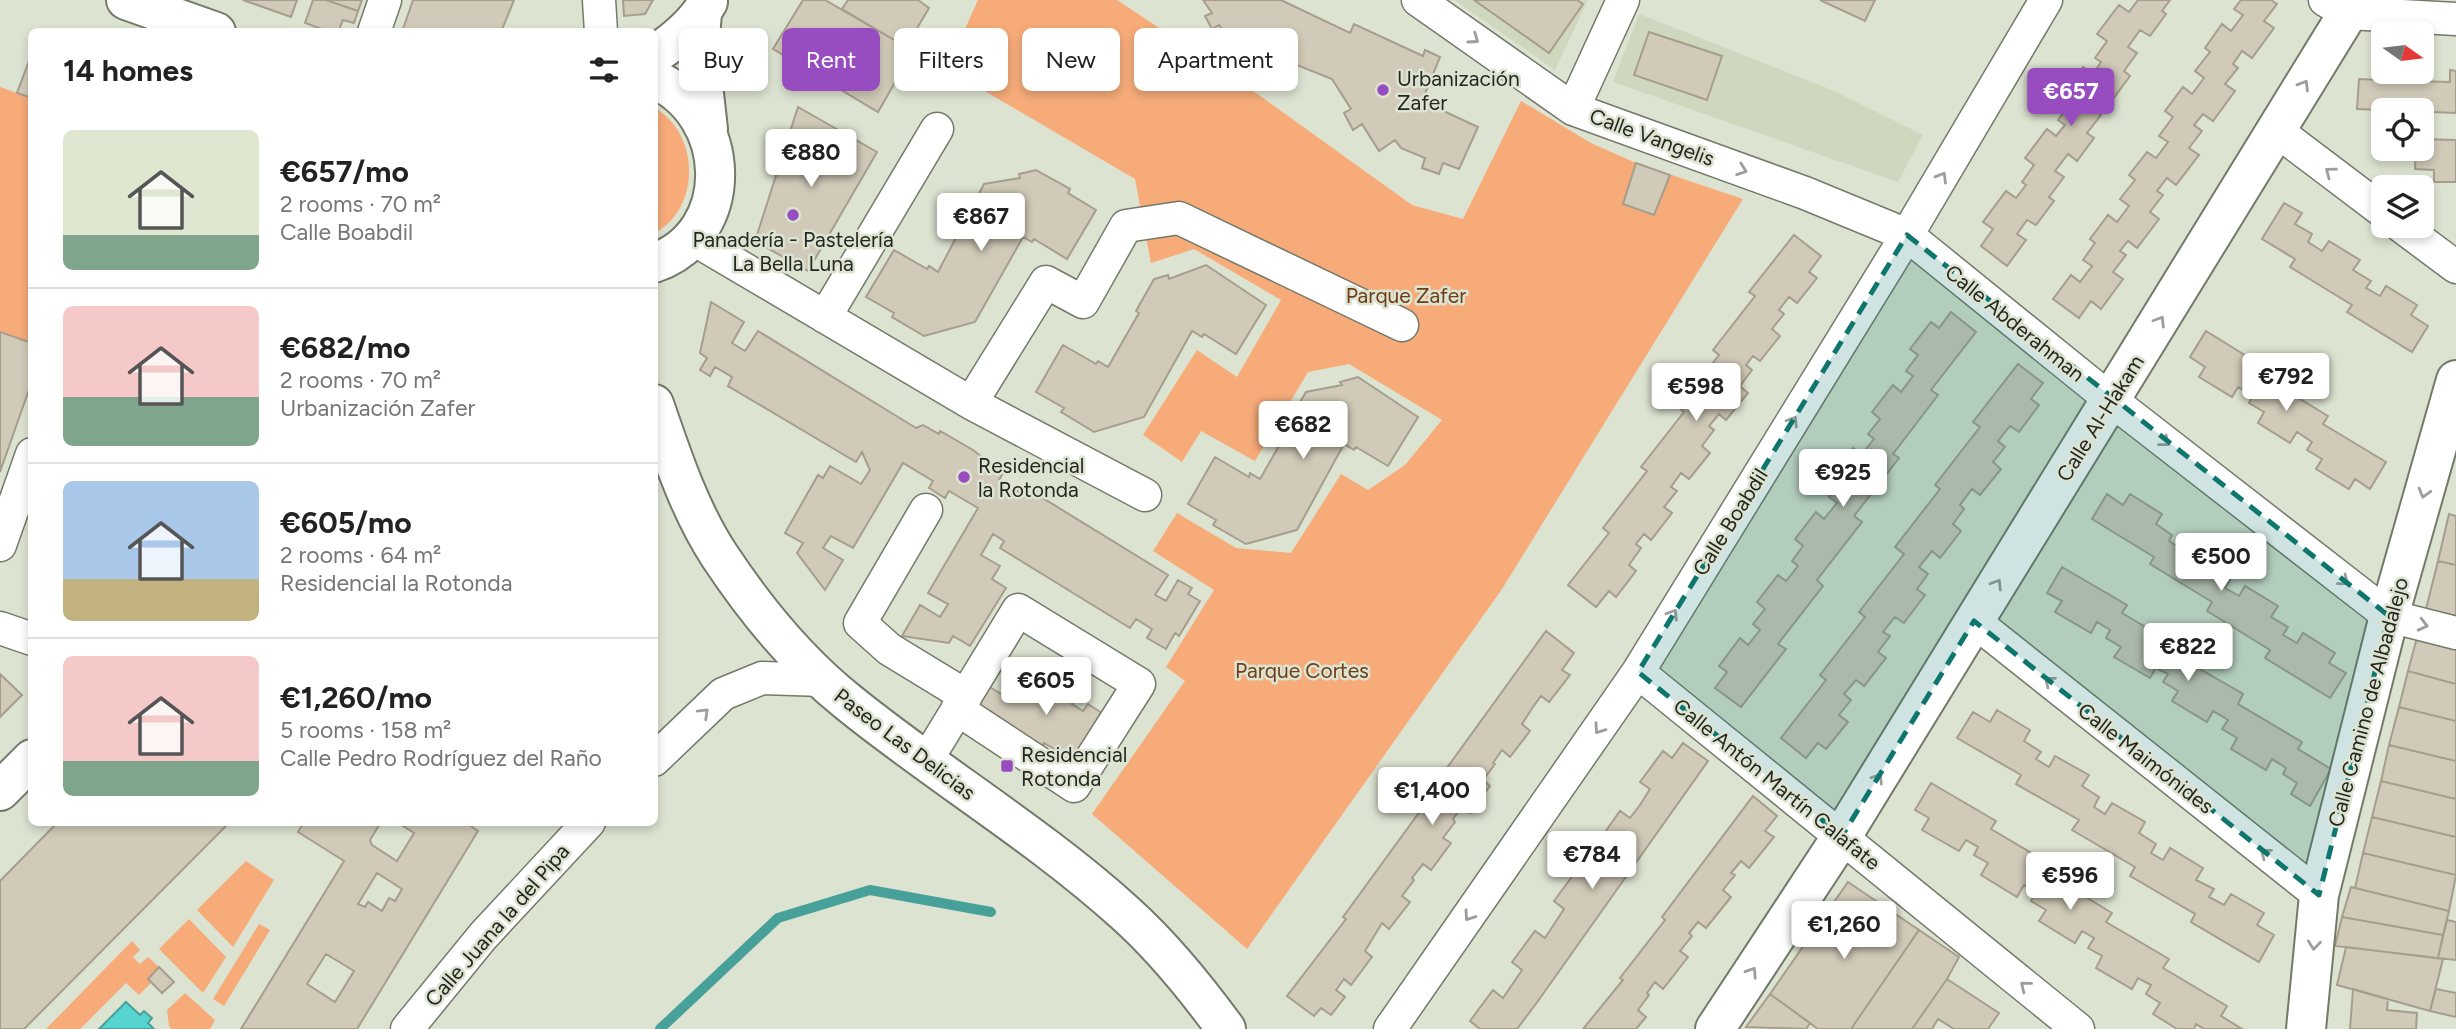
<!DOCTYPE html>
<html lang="en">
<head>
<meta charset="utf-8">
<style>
  body { margin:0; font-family:Figtree,sans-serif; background:#f2f2f2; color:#222; height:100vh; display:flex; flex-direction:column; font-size:26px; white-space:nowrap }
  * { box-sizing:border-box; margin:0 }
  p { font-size:23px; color:#767676 }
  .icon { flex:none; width:38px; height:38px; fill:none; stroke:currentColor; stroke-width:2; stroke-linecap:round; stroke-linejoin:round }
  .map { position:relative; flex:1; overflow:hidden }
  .side { position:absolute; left:28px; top:28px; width:630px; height:798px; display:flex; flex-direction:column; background:#fff; border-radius:10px; box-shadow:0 4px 10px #0003 }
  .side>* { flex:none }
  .top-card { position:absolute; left:679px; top:28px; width:665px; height:63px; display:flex; gap:14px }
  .needle { width:46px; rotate:104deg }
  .controls { position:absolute; left:2371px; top:21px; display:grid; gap:14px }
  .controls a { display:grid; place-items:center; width:63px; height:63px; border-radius:10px; background:#fff; box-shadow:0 4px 10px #0003; font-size:35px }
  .price { position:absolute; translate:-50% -60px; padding:0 16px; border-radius:7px; background:#fff; color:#222; font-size:23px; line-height:46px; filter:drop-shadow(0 2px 4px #0008) }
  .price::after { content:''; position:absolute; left:50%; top:42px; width:21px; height:16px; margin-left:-10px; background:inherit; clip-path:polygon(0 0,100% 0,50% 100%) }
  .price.selected { background:#974dc0; color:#fff }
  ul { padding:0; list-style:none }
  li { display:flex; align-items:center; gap:21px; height:175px; padding:0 35px }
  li+li { border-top:2px solid #e0e0e0 }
  li span { display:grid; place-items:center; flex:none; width:196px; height:140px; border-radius:10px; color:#555 }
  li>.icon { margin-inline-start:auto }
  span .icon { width:84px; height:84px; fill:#fffc; stroke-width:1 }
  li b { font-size:30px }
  h2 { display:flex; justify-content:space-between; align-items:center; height:84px; padding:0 35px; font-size:30px }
  .tag { padding:0 24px; border-radius:10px; background:#fff; box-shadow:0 4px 10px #0003; font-size:24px; line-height:63px }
  .tag.selected { background:#974dc0; color:#fff }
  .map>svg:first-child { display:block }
  .built { fill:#cfd8bf }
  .green { fill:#f6ab79 }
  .water { fill:#57d4cf; stroke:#48a09a; stroke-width:2 }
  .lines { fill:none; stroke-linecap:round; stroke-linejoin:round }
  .stream { stroke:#48a09a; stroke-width:10 }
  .building { fill:#d1cab8; stroke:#a59e8d; stroke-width:2; fill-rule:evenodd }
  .minor-casing { stroke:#747969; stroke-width:35 }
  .tertiary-casing { stroke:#747969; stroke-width:42 }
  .minor { stroke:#fff; stroke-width:32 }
  .tertiary { stroke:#fff; stroke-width:38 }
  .oneway { stroke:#9c9e9b }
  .marked { fill:#0f766e; fill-opacity:0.2; stroke:#0f766e; stroke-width:5; stroke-dasharray:14 9; stroke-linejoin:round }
  .poi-dot { fill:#974dc0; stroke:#dde3d1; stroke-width:2.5 }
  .labels { text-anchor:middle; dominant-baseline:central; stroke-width:5; stroke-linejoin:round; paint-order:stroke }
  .poi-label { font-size:21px; fill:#242720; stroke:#dde3d1; text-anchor:start }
  .street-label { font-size:21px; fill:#242720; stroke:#dde3d1 }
  .park-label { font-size:21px; fill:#6f3e19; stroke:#dde3d1 }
</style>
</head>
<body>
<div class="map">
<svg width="2456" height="1029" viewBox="0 0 2456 1029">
  <rect width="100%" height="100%" fill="#dde3d1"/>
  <path class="built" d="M1454 0H1588L1555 70Z
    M1639 14 1830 89 1923 135 1898 182 1613 82Z"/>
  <path class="green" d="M978 0H1117L1235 78 1412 205 1463 219 1521 101 1591 143 1636 163 1743 199 1502 589 1247 949 1092 814 1185 681 1166 667 1214 590 1153 551 1177 513 1236 548 1291 553 1341 474 1368 490 1405 465 1442 420 1349 364 1308 372 1255 461 1201 431 1182 462 1143 435 1197 350 1237 377 1281 300 1194 249 1151 263 1135 179 947 69Z
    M0 87 31 98V343L0 332Z
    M655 108C700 134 701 208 655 233Z
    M246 861 274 880 233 947 197 910Z
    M189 919 226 957 203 993 159 949Z
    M259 924 270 930 224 1006 213 999Z
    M132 941 140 950 133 957 140 964 148 957 159 967 152 982 139 995 126 983 80 1029H46Z
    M185 993 215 1020 210 1029H172L169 1026 167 1010Z"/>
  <path class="water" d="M126 1002 140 1015 144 1011 152 1018 148 1023 154 1029H99Z"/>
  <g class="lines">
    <path class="stream" d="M660 1029 778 918 870 890 991 912"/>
  </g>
  <path class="building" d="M243 0H297L291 17Z
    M313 0H326L358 11 354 23 343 20 338 32H330L305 23Z
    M326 0H362L358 11Z
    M413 0H514L501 32H402Z
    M623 0H653L645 14 624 16Z
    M803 0H825L913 51 878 112 773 49Z
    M848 0H918L929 8 906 47 842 9Z
    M1203 0H1281L1350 33 1354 24 1423 56 1425 50 1440 57 1422 101 1478 127 1459 169 1443 163 1439 174 1422 168 1425 158 1401 148 1395 140 1379 151 1362 124 1353 130 1344 113 1351 109 1332 79 1297 65 1294 74 1280 69 1283 60 1259 51 1253 41 1237 51 1219 25 1212 29 1205 16 1212 13Z
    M1474 0H1577L1583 4 1549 53Z
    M1820 0H1875L1865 21Z
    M2138 0H2170L2162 11 2166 14 2150 36 2140 30 2128 47 2137 53 2124 71 2130 76 2113 99 2104 92 2092 109 2101 115 2087 133 2094 138 2077 161 2068 154 2055 171 2064 177 2049 197 2054 201 2036 225 2027 220 2017 234 2026 240 2007 266 1981 246 1993 229 1983 222 2006 191 2016 198 2026 185 2022 182 2034 165 2025 158 2047 129 2056 136 2065 125 2058 120 2071 103 2061 97 2083 67 2093 74 2101 62 2095 58 2107 41 2097 34 2119 5 2129 12Z
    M2241 0H2271L2277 4 2264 21 2274 28 2252 58 2242 51 2233 64 2238 68 2225 84 2235 91 2213 121 2203 114 2194 125 2202 131 2189 148 2199 155 2176 185 2167 178 2157 191 2163 195 2150 212 2159 219 2137 248 2128 241 2120 251 2126 255 2113 272 2123 279 2101 309 2091 301 2079 318 2053 299 2071 275 2080 282 2092 266 2083 260 2095 243 2090 239 2108 215 2117 222 2129 206 2120 199 2135 180 2129 175 2147 152 2156 158 2168 142 2159 136 2173 117 2165 111 2183 87 2192 94 2204 78 2195 71 2210 52 2205 48 2222 24 2231 31 2243 15 2234 9Z
    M1649 32 1722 56 1707 100 1634 75Z
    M32 53V98L17 93Z
    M2378 68H2384V72H2416V81L2450 82V70L2456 71V113L2357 109 2359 79 2378 80Z
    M798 107 877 152 808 271 755 241Z
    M2422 139 2456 140V182H2434V170L2415 169 2416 149H2422Z
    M1636 163 1670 175 1654 215 1623 204Z
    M1036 170 1070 189 1068 193 1096 210 1067 259 1034 239 1032 242 1023 237 975 322 924 336 892 317 894 313 866 297 894 250 927 269 929 266 938 272 984 184 1020 178 1019 174Z
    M2284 203 2302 213 2295 224 2312 234 2308 242 2322 251 2329 241 2360 260 2353 270 2371 281 2366 288 2380 296 2386 286 2417 305 2411 315 2428 326 2412 352 2347 312 2352 305 2290 267 2295 259 2262 239Z
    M1794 235 1821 256 1809 272 1817 278 1797 303 1789 297 1779 310 1784 314 1772 329 1780 336 1760 361 1753 356 1746 365 1752 370 1740 386 1748 393 1726 420 1719 414 1709 426 1714 430 1702 446 1710 453 1689 479 1681 473 1671 487 1677 491 1664 507 1672 513 1651 540 1644 534 1636 544 1641 548 1629 565 1636 571 1616 597 1609 591 1596 607 1568 585 1609 533 1603 528 1647 471 1641 467 1684 412 1678 407 1719 355 1713 350 1755 296 1749 292Z
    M1206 265 1266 305 1236 354 1204 334 1202 337 1192 331 1144 417 1094 432 1061 412 1064 408 1036 392 1063 345 1096 364 1098 361 1108 367 1139 313 1136 311 1154 279 1168 275 1169 279Z
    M711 302 744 322 732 343 745 351 758 331 916 428 923 425 939 434 940 431 973 450 1003 473 999 480 1030 498 1033 492 1168 575 1155 595 1166 601 1178 580 1192 588 1188 594 1200 601 1179 636 1175 633 1166 649 1147 638 1152 629 1136 619 1130 628 1000 548 1004 541 993 534 981 555 1000 566 992 579 1006 588 970 646 953 636 949 643 902 636 920 605 940 617 948 604 928 593 978 508 949 491 945 498 929 488 933 481 903 463 853 548 831 536 823 548 843 560 825 590 797 553 803 543 785 533 818 475 823 478 830 466 861 484 870 470 862 452 856 462 728 386 732 377 715 367 710 376 700 370 707 358 700 353Z
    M1951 312 1976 332 1931 390 1938 395 1893 454 1899 458 1854 516 1862 522 1817 580 1823 586 1778 644 1786 649 1741 707 1715 688 1727 672 1719 666 1740 638 1748 645 1760 630 1753 624 1765 609 1757 602 1778 575 1786 581 1798 566 1792 561 1803 546 1795 539 1816 512 1824 519 1837 503 1829 497 1841 482 1832 475 1853 448 1862 454 1874 439 1868 434 1880 419 1872 412 1893 385 1901 392 1913 376 1906 371 1918 355 1910 349 1931 322 1939 328Z
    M2206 331 2269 370 2264 377 2328 416 2323 424 2386 462 2370 489 2355 479 2349 489 2316 469 2322 459 2307 450 2312 442 2297 432 2290 443 2258 423 2264 412 2249 403 2253 396 2238 387 2232 397 2199 377 2205 367 2190 357Z
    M0 332 32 343V381L0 472Z
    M2018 364 2043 383 2031 399 2039 405 2019 432 2010 426 1998 441 2005 447 1993 462 2001 469 1980 495 1972 489 1960 505 1964 509 1953 524 1961 531 1940 558 1932 551 1919 567 1928 574 1917 589 1925 595 1904 623 1895 617 1883 632 1890 636 1878 652 1886 658 1864 686 1856 680 1844 694 1851 700 1839 715 1848 722 1826 749 1818 743 1806 758 1781 738 1826 680 1820 675 1865 617 1859 612 1904 554 1895 547 1940 489 1935 485 1980 427 1973 422Z
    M1358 377 1418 417 1388 466 1356 447 1354 450 1344 444 1297 530 1246 544 1213 525 1216 520 1188 504 1215 457 1249 477 1250 473 1260 479 1291 425 1288 423 1306 392 1342 385 1340 382Z
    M2107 494 2123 505 2130 494 2162 514 2156 524 2172 535 2169 541 2181 549 2188 539 2220 559 2214 570 2230 580 2225 588 2239 596 2245 586 2278 606 2271 617 2288 627 2283 635 2297 643 2303 633 2335 653 2329 663 2346 673 2330 698 2265 658 2270 650 2207 611 2212 602 2150 564 2154 557 2092 519Z
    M2449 514 2456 516V565L2438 561Z
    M2438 561 2456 565V616L2426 609Z
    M2062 567 2127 605 2122 613 2186 651 2181 658 2243 694 2238 704 2302 742 2298 749 2331 769 2310 806 2291 794 2297 783 2283 774 2286 768 2272 759 2266 770 2231 749 2237 738 2222 729 2228 720 2213 711 2207 722 2172 701 2178 691 2163 682 2168 674 2156 668 2150 678 2114 657 2121 647 2106 638 2110 630 2097 622 2091 633 2055 612 2062 601 2047 593Z
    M1546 631 1574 653 1562 670 1570 675 1549 702 1541 696 1533 707 1522 724 1530 731 1510 757 1502 750 1493 763 1495 764 1483 780 1490 786 1470 813 1462 807 1453 819 1455 822 1443 838 1451 843 1431 870 1423 864 1412 878 1414 880 1402 896 1410 902 1389 929 1382 923 1365 951 1372 957 1351 985 1344 979 1336 990 1345 997 1331 1015 1321 1008 1314 1016 1287 996 1346 919 1343 917 1426 803 1423 801Z
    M2418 634 2456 644V684L2408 671Z
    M1039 670 1078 696 1072 704 1083 711 1088 704 1108 717 1079 769 1066 761 1062 766 1051 758 1056 750 1044 743 1041 749 975 706 988 686 1003 695 1017 674 1030 683Z
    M2408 671 2456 684V721L2399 707Z
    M0 674 22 695 0 717Z
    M2399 707 2456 721V761L2389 745Z
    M1997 710 2030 730 2024 741 2041 752 2036 759 2049 767 2055 756 2089 775 2082 786 2099 797 2094 807 2105 814 2112 803 2145 822 2139 833 2156 844 2151 853 2163 860 2170 848 2203 868 2196 880 2214 889 2209 897 2224 905 2231 894 2264 913 2257 925 2274 935 2259 962 2191 922 2195 914 2130 876 2135 867 2072 830 2079 820 2016 784 2021 775 1957 738 1973 712 1990 722Z
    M1683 743 1708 761 1538 1001 1517 1029H1480L1470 1021 1493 990 1503 998 1522 970 1512 962 1535 931 1545 938 1564 909 1554 901 1577 870 1587 877 1608 850 1598 842 1620 811 1630 818 1640 805 1650 789 1640 782 1663 751 1672 758Z
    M2389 745 2456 761V799L2381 781Z
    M2381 781 2456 799V837L2372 817Z
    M1931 783 1996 821 1991 829 2055 867 2050 875 2112 913 2106 922 2169 959 2163 968 2227 1006 2221 1016 2242 1029H2204L2196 1024 2194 1029H2177L2153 1014 2160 1003 2146 994 2151 985 2138 978 2132 989 2096 968 2102 956 2088 948 2094 938 2082 931 2075 943 2039 921 2046 910 2031 901 2036 893 2024 885 2017 897 1981 875 1988 863 1974 855 1978 847 1966 840 1959 851 1922 830 1929 818 1915 810Z
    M1753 796 1777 816 1765 831 1774 837 1749 868 1741 861 1731 873 1735 875 1723 890 1731 897 1706 928 1698 922 1689 933 1692 936 1680 951 1688 957 1663 989 1655 982 1647 993 1649 995 1638 1010 1646 1017 1636 1029H1583L1623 980 1620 978 1665 920 1662 917Z
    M2372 817 2456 837V875L2363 853Z
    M58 822H230L24 1029H0V881Z
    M304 822H381L370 840 372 845 397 861 414 833 397 822H465L478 831 357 1029H241L344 861 298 832ZM377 873 402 889 395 901 389 898 382 911 368 902 365 907 358 904ZM326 954 354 971 335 1002 307 984Z
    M2363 853 2456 875 2449 911 2355 888Z
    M1848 882 1919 930 1851 1029H1818L1770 994Z
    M2351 887 2449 911 2443 935 2342 917Z
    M2342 917 2443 935 2438 958 2335 946Z
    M2447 920 2456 922V960L2438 958Z
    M1919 930 1959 957 1947 979 1912 1029H1851Z
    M2346 947 2443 959 2430 1011 2337 985Z
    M159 967 174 982 162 993 148 979Z
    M1947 979 1999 1013 1988 1029H1954L1938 1019 1932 1029H1912Z
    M2353 989 2388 999 2387 1010 2417 1013 2416 1029H2350Z
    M2436 989 2456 993V1017L2430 1011Z
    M1770 994 1810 1023 1806 1029 1746 1027Z"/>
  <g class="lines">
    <g class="minor-casing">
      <path id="minor" d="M599 0 601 32
        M1418 0 1573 109 1805 193 1907 235 2111 400 2389 616 2456 633
        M2325 0 2348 13 2456 19
        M374 32 385 0
        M1573 109 1623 0
        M2277 131 2384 212
        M2401 226 2456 267
        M690 237 971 403 1145 495
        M825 317 937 129
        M971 403 1046 282 1083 302 1126 226 1179 218 1402 325
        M926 510 860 623 889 649 966 696
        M0 545 32 454
        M1974 621 2319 895
        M0 628 32 639
        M1638 672 2078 1029
        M654 760 723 694 762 678 823 680
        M926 761 1018 610 1139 684 1074 786 957 709
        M407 1029 483 936 589 822
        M1390 1029 1638 672 1907 235 2046 0"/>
    </g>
    <g class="tertiary-casing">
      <path id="tertiary" d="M126 0 216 32
        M702 13 699 49 708 129
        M654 55C675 41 696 24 708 2
        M654 79C733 113 738 234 654 263
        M654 404C672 456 689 509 719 555 754 608 798 662 848 702 938 775 1039 835 1125 913 1163 947 1196 988 1226 1029
        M0 791 32 759
        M1715 1029 1842 836 2356 0
        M2306 1029 2319 895 2389 616 2456 380"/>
    </g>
    <use href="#minor" class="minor"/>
    <use href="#tertiary" class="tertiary"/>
  </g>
  <defs><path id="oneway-chevron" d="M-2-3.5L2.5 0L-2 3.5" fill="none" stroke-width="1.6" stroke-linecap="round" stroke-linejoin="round" transform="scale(1.75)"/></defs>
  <g class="oneway">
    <use href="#oneway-chevron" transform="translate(1474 39) rotate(35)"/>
    <use href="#oneway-chevron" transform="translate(2304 85) rotate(-59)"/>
    <use href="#oneway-chevron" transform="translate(1742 170) rotate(20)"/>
    <use href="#oneway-chevron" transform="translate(2330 172) rotate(-143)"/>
    <use href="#oneway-chevron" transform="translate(1942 177) rotate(-59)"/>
    <use href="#oneway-chevron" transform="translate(2160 321) rotate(-58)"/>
    <use href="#oneway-chevron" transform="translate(1793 421) rotate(-58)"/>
    <use href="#oneway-chevron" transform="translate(2165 442) rotate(38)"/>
    <use href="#oneway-chevron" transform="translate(2424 493) rotate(106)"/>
    <use href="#oneway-chevron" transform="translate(2344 581) rotate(38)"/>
    <use href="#oneway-chevron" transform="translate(1997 584) rotate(-58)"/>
    <use href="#oneway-chevron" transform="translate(1673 614) rotate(-58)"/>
    <use href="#oneway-chevron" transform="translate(2423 625) rotate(14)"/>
    <use href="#oneway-chevron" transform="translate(2049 681) rotate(-142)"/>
    <use href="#oneway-chevron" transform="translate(704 713) rotate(-44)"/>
    <use href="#oneway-chevron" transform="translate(1599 729) rotate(125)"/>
    <use href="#oneway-chevron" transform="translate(1878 778) rotate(-58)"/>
    <use href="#oneway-chevron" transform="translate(2265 853) rotate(-142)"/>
    <use href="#oneway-chevron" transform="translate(1469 916) rotate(125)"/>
    <use href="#oneway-chevron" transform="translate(2314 945) rotate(96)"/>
    <use href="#oneway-chevron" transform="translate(1752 972) rotate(-57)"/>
    <use href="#oneway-chevron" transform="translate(2025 986) rotate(-141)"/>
  </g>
  <path class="marked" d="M1907 235 2389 616 2319 895 1974 621 1842 836 1638 672Z"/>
  <g class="poi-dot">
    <circle cx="1383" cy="90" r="7"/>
    <circle cx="793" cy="215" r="7"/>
    <circle cx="964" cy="477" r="7"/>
    <rect x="1000" y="759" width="14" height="14" rx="3.5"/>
  </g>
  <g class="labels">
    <g class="poi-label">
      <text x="1397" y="78">Urbanización<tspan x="1397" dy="24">Zafer</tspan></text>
      <text x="793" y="239" text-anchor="middle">Panadería - Pastelería<tspan x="793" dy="24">La Bella Luna</tspan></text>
      <text x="978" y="465">Residencial<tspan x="978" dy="24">la Rotonda</tspan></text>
      <text x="1021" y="754">Residencial<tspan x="1021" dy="24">Rotonda</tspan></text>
    </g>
    <g class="street-label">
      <text transform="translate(1652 137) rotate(20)">Calle Vangelis</text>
      <text transform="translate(2015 323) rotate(39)">Calle Abderahman</text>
      <text transform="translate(2100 418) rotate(-58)">Calle Al-Hakam</text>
      <text transform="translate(1730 522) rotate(-58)">Calle Boabdil</text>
      <text transform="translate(2368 702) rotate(-75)">Calle Camino de Albadalejo</text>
      <text transform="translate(905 744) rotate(37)">Paseo Las Delicias</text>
      <text transform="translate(2146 758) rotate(38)">Calle Maimónides</text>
      <text transform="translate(1777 784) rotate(39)">Calle Antón Martín Calafate</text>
      <text transform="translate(497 925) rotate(-49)">Calle Juana la del Pipa</text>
    </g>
    <g class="park-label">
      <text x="1406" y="295">Parque Zafer</text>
      <text x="1302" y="670">Parque Cortes</text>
    </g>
  </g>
</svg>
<div class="controls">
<a><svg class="needle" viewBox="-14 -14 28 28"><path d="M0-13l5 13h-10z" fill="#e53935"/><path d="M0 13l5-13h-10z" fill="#767676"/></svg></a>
<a><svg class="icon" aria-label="locate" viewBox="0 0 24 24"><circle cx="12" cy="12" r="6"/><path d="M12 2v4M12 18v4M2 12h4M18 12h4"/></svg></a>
<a><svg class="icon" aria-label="layers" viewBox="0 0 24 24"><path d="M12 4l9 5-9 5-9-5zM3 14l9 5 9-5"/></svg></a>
</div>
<b class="price selected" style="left:2071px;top:128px">€657</b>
<b class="price" style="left:811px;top:189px">€880</b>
<b class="price" style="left:981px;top:253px">€867</b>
<b class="price" style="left:2286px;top:413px">€792</b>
<b class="price" style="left:1696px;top:423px">€598</b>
<b class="price" style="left:1303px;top:461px">€682</b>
<b class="price" style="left:1843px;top:509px">€925</b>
<b class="price" style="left:2221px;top:593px">€500</b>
<b class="price" style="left:2188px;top:683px">€822</b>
<b class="price" style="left:1046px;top:717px">€605</b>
<b class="price" style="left:1432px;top:827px">€1,400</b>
<b class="price" style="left:1592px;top:891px">€784</b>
<b class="price" style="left:2070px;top:912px">€596</b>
<b class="price" style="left:1844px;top:961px">€1,260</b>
<div class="top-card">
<a class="tag">Buy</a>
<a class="tag selected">Rent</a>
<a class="tag">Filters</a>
<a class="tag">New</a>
<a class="tag">Apartment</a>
</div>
<section class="side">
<h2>14 homes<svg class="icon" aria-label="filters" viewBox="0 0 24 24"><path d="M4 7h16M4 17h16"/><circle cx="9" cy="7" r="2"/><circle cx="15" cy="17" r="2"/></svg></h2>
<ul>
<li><span style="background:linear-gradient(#dfe7d0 75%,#7fa58c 0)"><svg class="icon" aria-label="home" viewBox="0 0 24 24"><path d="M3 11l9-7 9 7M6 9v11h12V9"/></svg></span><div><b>€657/mo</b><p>2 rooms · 70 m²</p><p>Calle Boabdil</p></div></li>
<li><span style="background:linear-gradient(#f6c9c9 65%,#7fa58c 0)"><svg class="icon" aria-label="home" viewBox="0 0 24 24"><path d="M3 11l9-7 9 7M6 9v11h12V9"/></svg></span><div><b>€682/mo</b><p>2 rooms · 70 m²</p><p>Urbanización Zafer</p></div></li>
<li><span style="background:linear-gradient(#a9c7e8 70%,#c2b280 0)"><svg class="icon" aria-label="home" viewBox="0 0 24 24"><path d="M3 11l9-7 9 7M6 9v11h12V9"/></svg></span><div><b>€605/mo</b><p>2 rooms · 64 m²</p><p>Residencial la Rotonda</p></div></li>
<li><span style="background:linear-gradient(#f6c9c9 75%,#7fa58c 0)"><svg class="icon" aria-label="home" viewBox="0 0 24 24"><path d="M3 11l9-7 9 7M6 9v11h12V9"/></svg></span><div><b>€1,260/mo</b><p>5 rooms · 158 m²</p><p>Calle Pedro Rodríguez del Raño</p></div></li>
</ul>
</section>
</div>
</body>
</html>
